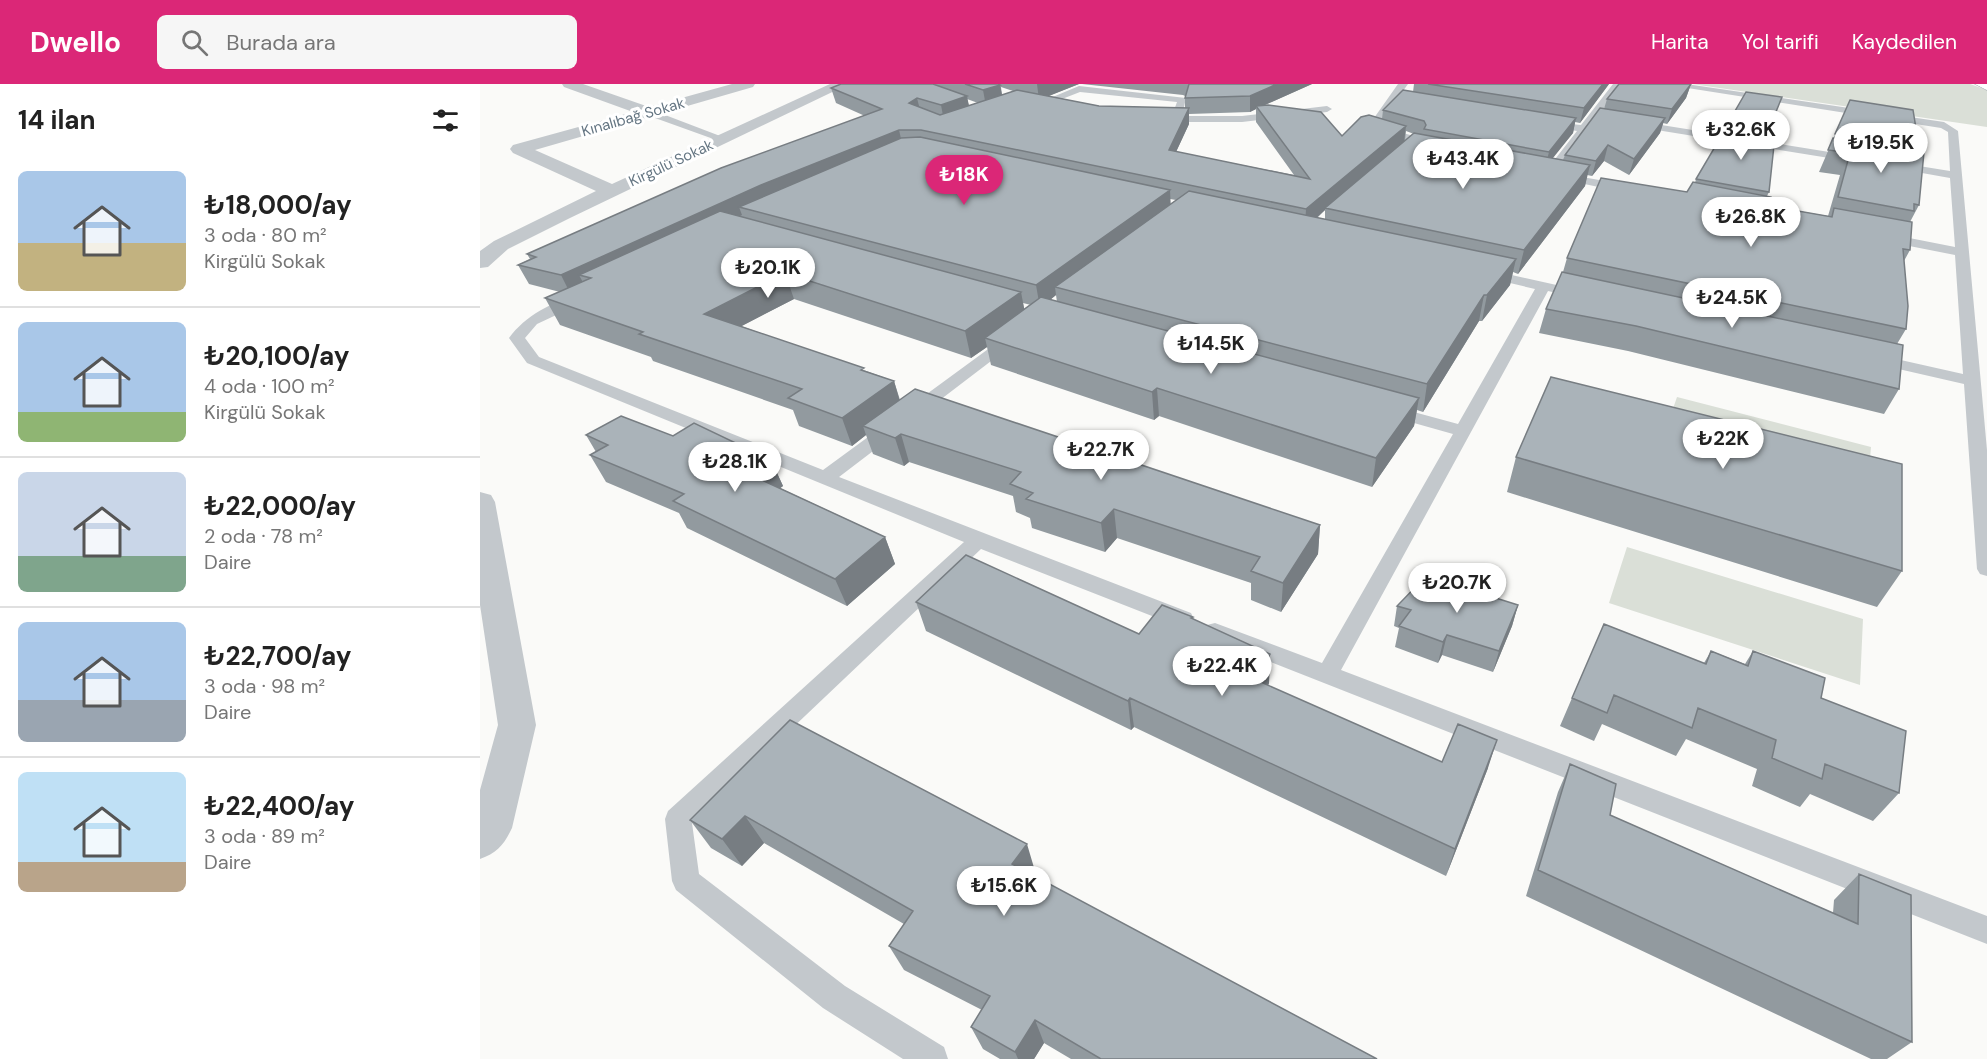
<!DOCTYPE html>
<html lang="tr">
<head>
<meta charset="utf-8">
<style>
  body { margin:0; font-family:"DM Sans",sans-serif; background:#f6f6f6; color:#222; height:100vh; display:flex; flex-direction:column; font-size:22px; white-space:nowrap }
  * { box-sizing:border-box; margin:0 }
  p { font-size:20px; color:#767676 }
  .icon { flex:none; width:33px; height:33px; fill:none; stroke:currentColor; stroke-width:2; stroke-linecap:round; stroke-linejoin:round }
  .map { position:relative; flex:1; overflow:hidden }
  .side { display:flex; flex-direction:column; background:#fff; width:480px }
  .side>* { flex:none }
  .price { position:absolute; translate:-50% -51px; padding:0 14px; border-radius:21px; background:#fff; color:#222; font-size:20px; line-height:39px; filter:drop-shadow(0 2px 3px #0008) }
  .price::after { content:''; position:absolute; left:50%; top:36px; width:18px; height:14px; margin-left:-9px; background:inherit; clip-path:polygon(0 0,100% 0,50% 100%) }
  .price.selected { background:#db2777; color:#fff }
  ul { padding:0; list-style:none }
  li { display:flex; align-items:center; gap:18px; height:150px; padding:0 18px }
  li+li { border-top:2px solid #e0e0e0 }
  li span { display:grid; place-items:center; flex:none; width:168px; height:120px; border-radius:9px; color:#555 }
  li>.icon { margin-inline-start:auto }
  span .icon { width:72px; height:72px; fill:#fffc; stroke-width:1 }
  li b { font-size:26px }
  h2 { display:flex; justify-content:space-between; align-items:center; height:72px; padding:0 18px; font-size:26px }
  header { display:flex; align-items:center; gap:36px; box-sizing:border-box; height:84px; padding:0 30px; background:#db2777; color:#fff }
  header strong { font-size:28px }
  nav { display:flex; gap:33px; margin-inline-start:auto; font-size:21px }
  .search { width:420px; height:54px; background:#f6f6f6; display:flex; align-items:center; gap:15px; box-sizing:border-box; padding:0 21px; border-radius:9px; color:#767676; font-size:22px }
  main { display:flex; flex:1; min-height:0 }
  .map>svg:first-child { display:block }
  .green { fill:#dadfd7 }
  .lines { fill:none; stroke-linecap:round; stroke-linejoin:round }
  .highway-casing { stroke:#b4b9bd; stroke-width:1 }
  .lane { fill:#c3c8cc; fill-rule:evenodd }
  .street { fill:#c3c8cc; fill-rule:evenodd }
  .highway { fill:#fff; fill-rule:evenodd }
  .wall { fill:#929a9f; fill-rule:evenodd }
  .shaded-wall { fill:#777d82 }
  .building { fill:#aab3b9; stroke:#777d82; stroke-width:1.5 }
  .labels { text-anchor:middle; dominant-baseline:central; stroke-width:6; stroke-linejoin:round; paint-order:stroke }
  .far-street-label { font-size:15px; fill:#657683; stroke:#fff }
</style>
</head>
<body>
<header>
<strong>Dwello</strong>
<div class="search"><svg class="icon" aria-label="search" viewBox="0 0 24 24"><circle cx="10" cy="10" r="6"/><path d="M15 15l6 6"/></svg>Burada ara</div>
<nav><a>Harita</a><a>Yol tarifi</a><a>Kaydedilen</a></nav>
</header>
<main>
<section class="side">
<h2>14 ilan<svg class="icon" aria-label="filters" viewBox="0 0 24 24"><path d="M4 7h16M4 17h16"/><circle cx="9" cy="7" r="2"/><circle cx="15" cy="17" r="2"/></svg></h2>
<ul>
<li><span style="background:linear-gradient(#a9c7e8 60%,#c2b280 0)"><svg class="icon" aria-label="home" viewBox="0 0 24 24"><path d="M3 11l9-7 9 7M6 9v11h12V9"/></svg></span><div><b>₺18,000/ay</b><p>3 oda · 80 m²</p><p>Kirgülü Sokak</p></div></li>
<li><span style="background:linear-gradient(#a9c7e8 75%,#8fb573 0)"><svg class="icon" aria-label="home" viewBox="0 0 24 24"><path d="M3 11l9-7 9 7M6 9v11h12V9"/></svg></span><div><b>₺20,100/ay</b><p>4 oda · 100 m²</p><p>Kirgülü Sokak</p></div></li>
<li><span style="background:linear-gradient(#c9d6e8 70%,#7fa58c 0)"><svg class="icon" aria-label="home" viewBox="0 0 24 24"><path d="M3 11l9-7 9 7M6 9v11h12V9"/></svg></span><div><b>₺22,000/ay</b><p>2 oda · 78 m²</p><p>Daire</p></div></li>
<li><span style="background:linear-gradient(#a9c7e8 65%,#9aa5b1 0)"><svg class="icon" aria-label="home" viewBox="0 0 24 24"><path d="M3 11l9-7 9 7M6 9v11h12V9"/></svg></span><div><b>₺22,700/ay</b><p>3 oda · 98 m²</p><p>Daire</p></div></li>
<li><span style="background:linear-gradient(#bfe0f5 75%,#b9a48a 0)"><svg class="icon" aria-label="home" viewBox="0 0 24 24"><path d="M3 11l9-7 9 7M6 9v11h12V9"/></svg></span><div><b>₺22,400/ay</b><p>3 oda · 89 m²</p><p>Daire</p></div></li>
</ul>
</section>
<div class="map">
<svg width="1507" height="975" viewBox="0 0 1507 975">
  <rect width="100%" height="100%" fill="#fafaf8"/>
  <path class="green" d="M1212 0H1490L1507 6V43Z
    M1197 313 1391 363 1387 410 1183 354Z
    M1147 463 1383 535 1380 601 1129 519Z"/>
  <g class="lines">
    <g class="highway-casing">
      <path id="highway" d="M1495 0H1507V6Z"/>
    </g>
    <path class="lane" d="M918 0H928L898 42 941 54V58L922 71 916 68 929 57 887 44Z
      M1133 0H1143L1119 31 1374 72 1380 75 1374 78 1115 36 1073 92H1065V88L1097 47 1062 41V37L1101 41Z
      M1182 0H1206L1464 38 1478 47 1507 366V492L1500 490 1497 485 1484 300 1388 278 1386 275 1394 270 1483 290 1475 171 1404 157 1397 153 1404 149 1475 163 1470 94 1414 84 1408 81 1414 78 1470 87 1468 48 1461 44Z
      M599 2 706 14 702 32H762L847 22 852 25 847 28 762 38H682L678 37V33L692 32 697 18 600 8 564 22 556 20Z
      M164 26H172L248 55 239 57 164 30Z
      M1080 89 1147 101 1153 105 1147 109 1076 94 1074 92Z
      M1005 185 1108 208 1110 211 1103 215 1068 207 861 586 1507 832V860L727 553 724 547 727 541 735 539 842 579 973 350 902 330 899 326 908 321 978 340 1055 205 1000 192 998 189Z
      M99 211 104 212 106 215 104 218 57 240 45 254 59 273 343 386 526 252H536L539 255 536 258 359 393 711 529 714 535 711 541 703 543 695 541 501 465 212 739 219 790 365 902 464 963 468 975H423L343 924 196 806 192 797 185 735 188 727 484 458 47 279 29 254C45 232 73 217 99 211Z"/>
    <path class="street" d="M82 0H103L169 23 252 0H275L273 3 55 66 132 100 350 0H369L90 134 28 165 8 183 0 184V167L14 157 116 107 33 69 30 65 33 61 153 28 84 3Z
      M0 408 11 411 15 418 56 641 32 744C24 761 17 769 0 775V706L18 641 0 521Z"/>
    <use href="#highway" class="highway"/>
  </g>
  <path class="wall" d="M361 0H599L568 12 619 22 705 24V12L703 11 602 0H832L785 21 862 52 902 35 903 26 933 8 934 0H1129L1100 39 1095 38 1093 49 1072 74 1083 76 1085 71 1124 25 1127 15 1211 0 1206 14 1187 40 1183 39 1180 49 1149 91 1124 77 1112 92 1107 91 1105 102 1038 190 1033 188 1030 201 1002 237H999L943 328 937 326 934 342 892 403 679 332 674 336 511 281 507 263 491 274 314 215 261 242 414 297 420 316 840 441 838 470 801 528 771 516V499L637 454 625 468 552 444 550 434 536 428 533 412 429 378 424 382 393 370 386 351 372 362 319 342 313 326 173 277 171 273 80 241 65 214 80 208 49 200 38 181 50 175 47 170 385 32 356 19 351 4ZM521 3 533 7 522 11ZM487 15 498 19 489 22ZM776 25V38L814 91 696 68 709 40V30L770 28ZM926 47 934 50 925 57ZM690 115 696 116 690 120ZM845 126V135L837 134ZM576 211 577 218 570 216ZM543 219 551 221 544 226Z
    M1302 13 1287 50 1289 108 1287 112 1290 122 1348 132 1360 91 1339 88 1370 16 1439 63 1437 67 1439 121 1430 138V166L1424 177 1426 245 1417 260 1419 305 1404 330 1148 267 1059 249 1066 225 1083 188 1087 174 1207 108 1215 99 1216 95 1248 44 1251 34Z
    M106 351 193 352 291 376 303 402 300 404 405 453 415 480 367 522 207 444 199 429 126 398 110 371 116 368Z
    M1036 373 1422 487 1397 523 1027 408Z
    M436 518 659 550 713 535 790 570 789 599 788 602 962 678 1008 684 966 792 654 643 651 646 446 547Z
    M1038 521 1032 542 1013 588 962 571 958 579 915 563 919 544 914 542 917 522Z
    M1231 567 1265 580 1273 567 1341 614 1419 709 1393 737 1330 710 1320 723 1272 702 1277 685 1206 655 1196 672 1122 640 1114 657 1080 642 1092 614 1224 579Z
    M310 636 555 787 552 791 897 975H591L564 959 554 975H520L503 965 491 943 502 926 424 886 409 862 424 840 284 759 262 782 231 764 210 736Z
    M1090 680 1130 731 1353 829 1354 816 1379 790 1432 958 1407 975H1391L1046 812 1078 708Z"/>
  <path class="shaded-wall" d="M557 0H599L559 16Z
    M797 0H832L778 24 776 22V25L770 28V12Z
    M1123 0H1129L1100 39 1104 24Z
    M1211 0 1206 14 1187 40 1192 25Z
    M520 1 523 16 506 22 503 6Z
    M487 12 490 27 464 37 461 21Z
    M437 14 441 30 429 19Z
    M709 24V40L689 83V66Z
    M1096 34 1093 49 1065 84 1069 68Z
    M1185 34 1180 49 1149 91 1154 75Z
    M926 42 924 58 845 124V126L825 144 826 125Z
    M419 46 423 63 259 123 262 131 114 200 111 194 99 191 106 204 91 211 81 191 281 101Z
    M1128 61 1124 77 1112 92 1116 77Z
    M1110 81 1105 102 1038 190 1044 166Z
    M690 106 691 126 575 203 576 211 560 224 556 201Z
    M1036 175 1030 201 1002 237 1007 211Z
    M305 189 314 215 235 256 224 230Z
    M541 208 546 234 505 254 507 263 491 274 485 247Z
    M1004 211 999 237 943 328 947 300Z
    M414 297 422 325 383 342 386 351 372 362 362 334Z
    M677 304 679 332 674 336 672 308Z
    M939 314 934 342 892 403 896 374Z
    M421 350 429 378 424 382 415 354Z
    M291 376 303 402 283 417 271 391Z
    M634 425 637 454 625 468 621 439Z
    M840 441 838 470 801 528 803 499Z
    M405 453 415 480 367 522 355 495Z
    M1038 521 1032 542 1013 588 1019 567Z
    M967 551 962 571 958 579 963 558Z
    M790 570 789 599 775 625 776 596Z
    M650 614 654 643 651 646 648 617Z
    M1017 656 1008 684 966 792 975 765Z
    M265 732 284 759 262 782 242 755Z
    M547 760 555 787 541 807 532 780Z
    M555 936 564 959 554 975H538L535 968Z"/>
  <path class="building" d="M361 0H453L487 12 461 21 437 14 429 19 460 31 537 6 619 22 709 24 689 66 830 95 776 22 788 21 841 28 862 52 881 33 889 31 926 42 826 125 441 46H419L281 101 81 191 38 181 56 173 47 170 241 84 402 25 351 4Z
    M485 0H518L520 1 503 6Z
    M709 0H797L770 12 705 14Z
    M948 0H1123L1104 24Z
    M1139 0H1211L1192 25 1127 15Z
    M923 6 1096 34 1069 68 944 45 946 41 944 37 903 26Z
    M1266 8 1302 13 1291 40 1251 34Z
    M1370 16 1433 26 1439 63 1355 50Z
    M1120 24 1185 34 1154 75 1128 61 1116 77 1085 71Z
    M1246 44 1295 52 1289 108 1216 95Z
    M934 49 1110 81 1044 166 845 124Z
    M440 53 690 106 556 201 259 123 421 54Z
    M1353 54 1444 68 1439 121 1434 120V127L1358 113 1370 69 1348 66Z
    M1121 94 1207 108 1213 98 1291 113 1290 122 1352 133 1354 124 1432 138 1430 166 1423 165 1428 222 1426 245 1087 174Z
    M709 107 1036 175 1007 211H1004L947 300 575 203Z
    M240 127 541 208 485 247 305 189 224 230 384 284 381 286 414 297 362 334 308 314 322 305 159 250 163 248 65 214 111 194 99 191Z
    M1082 188 1423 261 1419 305 1156 242 1066 225Z
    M561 213 939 314 896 374 677 304 672 308 505 254Z
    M1071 293 1422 380V487L1036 373Z
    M435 305 840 441 803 499 771 487 780 473 634 425 621 439 546 415 553 409 530 400 541 388 421 350 415 354 383 342Z
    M141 332 193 352 214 339 291 376 271 391 405 453 355 495 193 417 204 410 110 371 128 361 106 351Z
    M486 471 659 550 682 521 713 533 711 534 790 570 776 596 962 678 978 640 1017 656 975 765 650 614 648 617 436 518Z
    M946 492 1038 521 1019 567 967 551 963 558 919 542 931 526 917 522Z
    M1124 540 1226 580 1231 567 1268 582 1273 567 1345 594 1341 614 1426 647 1419 709 1345 680 1342 695 1292 674 1296 656 1218 624 1212 644 1134 611 1127 629 1092 614Z
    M310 636 547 760 532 780 897 975H621L555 936 535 968 491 943 510 912 409 862 433 827 265 732 242 755 210 736Z
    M1090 680 1136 700 1130 731 1378 840 1379 790 1431 811 1432 958 1058 786Z"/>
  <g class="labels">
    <g class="far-street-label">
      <text transform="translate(153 33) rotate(-16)">Kınalıbağ Sokak</text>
      <text transform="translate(191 79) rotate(-25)">Kirgülü Sokak</text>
    </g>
  </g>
</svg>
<b class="price" style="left:1261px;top:77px">₺32.6K</b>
<b class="price" style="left:1401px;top:90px">₺19.5K</b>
<b class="price" style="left:983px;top:106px">₺43.4K</b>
<b class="price selected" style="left:484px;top:122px">₺18K</b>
<b class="price" style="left:1271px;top:164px">₺26.8K</b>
<b class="price" style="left:288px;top:215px">₺20.1K</b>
<b class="price" style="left:1252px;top:245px">₺24.5K</b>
<b class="price" style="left:731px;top:291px">₺14.5K</b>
<b class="price" style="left:1243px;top:386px">₺22K</b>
<b class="price" style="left:621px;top:397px">₺22.7K</b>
<b class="price" style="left:255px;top:409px">₺28.1K</b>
<b class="price" style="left:977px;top:530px">₺20.7K</b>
<b class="price" style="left:742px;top:613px">₺22.4K</b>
<b class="price" style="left:524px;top:833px">₺15.6K</b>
</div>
</main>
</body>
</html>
